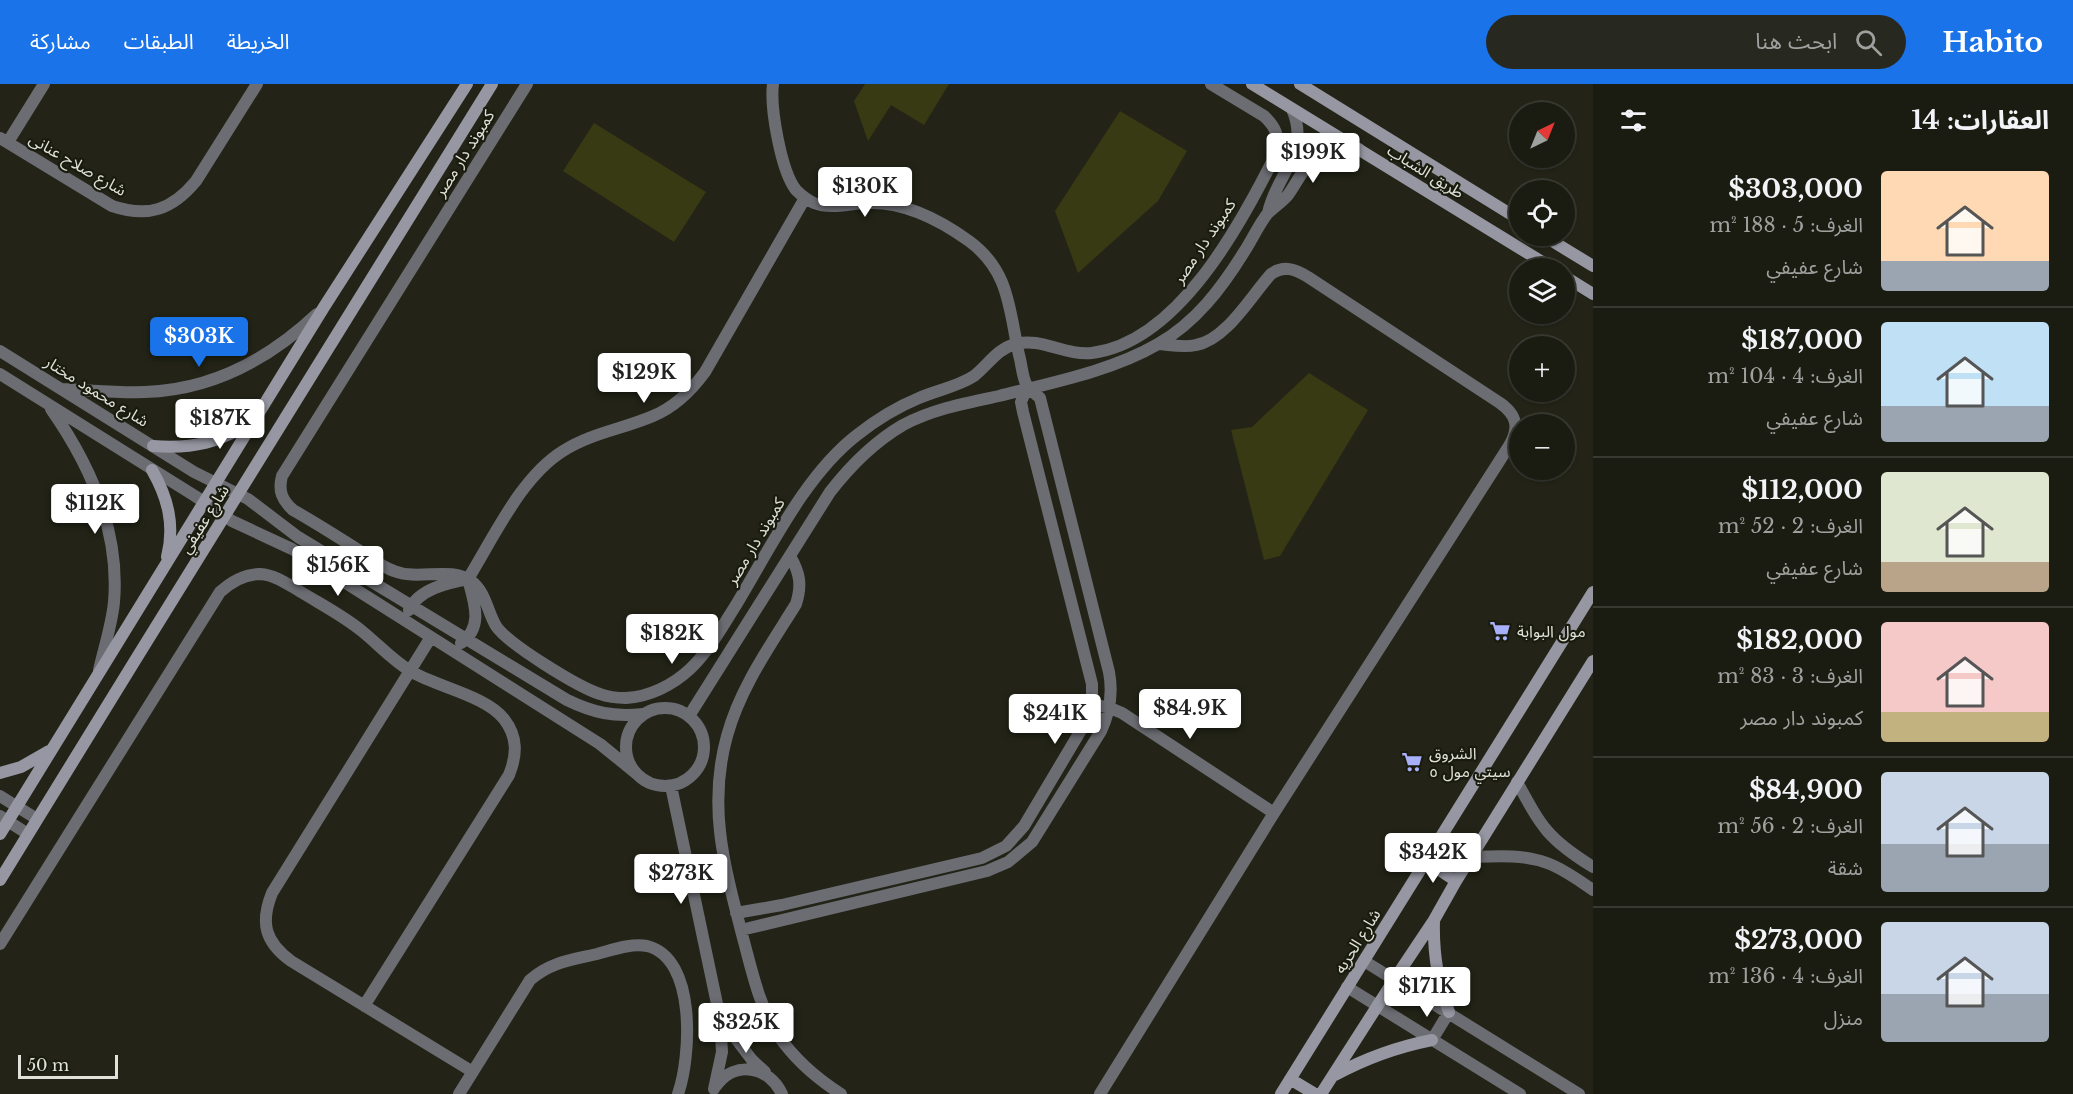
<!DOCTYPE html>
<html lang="ar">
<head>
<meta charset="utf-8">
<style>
  body { margin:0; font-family:"Libre Baskerville","Noto Sans Arabic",serif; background:#27281f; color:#f1f3f6; direction:rtl; height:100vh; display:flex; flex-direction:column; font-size:22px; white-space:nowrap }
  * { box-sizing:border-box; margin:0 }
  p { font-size:20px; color:#9fa19f }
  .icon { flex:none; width:33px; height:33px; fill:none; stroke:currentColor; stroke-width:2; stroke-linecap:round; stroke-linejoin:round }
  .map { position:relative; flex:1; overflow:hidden; direction:ltr }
  .side { display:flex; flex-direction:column; background:#1a1b11; width:480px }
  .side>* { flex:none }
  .needle { width:39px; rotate:43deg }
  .controls { position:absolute; left:1509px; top:18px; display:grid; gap:12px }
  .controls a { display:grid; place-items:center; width:66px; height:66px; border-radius:50%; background:#1a1b11; box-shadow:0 2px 4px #0004,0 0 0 2px #383931; font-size:30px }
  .scale { position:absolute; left:18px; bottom:15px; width:100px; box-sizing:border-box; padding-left:6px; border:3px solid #e0e2d9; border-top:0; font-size:16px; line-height:21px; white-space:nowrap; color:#e0e2d9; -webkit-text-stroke:4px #191b0e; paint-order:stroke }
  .price { position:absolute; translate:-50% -51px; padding:0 14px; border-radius:6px; background:#fff; color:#222; font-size:20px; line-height:39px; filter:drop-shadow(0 2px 3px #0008) }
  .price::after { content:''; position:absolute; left:50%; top:36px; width:18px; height:14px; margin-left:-9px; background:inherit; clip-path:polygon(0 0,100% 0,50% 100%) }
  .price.active { background:#1a73e8; color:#fff }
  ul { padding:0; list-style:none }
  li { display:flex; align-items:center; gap:18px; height:150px; padding:0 24px }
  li+li { border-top:2px solid #383931 }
  li span { display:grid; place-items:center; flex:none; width:168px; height:120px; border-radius:6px; color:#555 }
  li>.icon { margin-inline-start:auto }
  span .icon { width:72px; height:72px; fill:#fffc; stroke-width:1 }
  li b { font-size:26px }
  h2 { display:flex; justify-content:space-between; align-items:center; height:72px; padding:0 24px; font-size:26px }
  header { display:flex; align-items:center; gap:36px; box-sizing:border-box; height:84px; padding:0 30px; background:#1a73e8; color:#fff }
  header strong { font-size:28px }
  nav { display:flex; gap:33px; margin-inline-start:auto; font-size:21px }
  .search { width:420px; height:54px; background:#27281f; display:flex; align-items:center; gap:15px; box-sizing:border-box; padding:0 21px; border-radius:33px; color:#9fa19f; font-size:22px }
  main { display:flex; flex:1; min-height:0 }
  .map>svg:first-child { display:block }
  .green { fill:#373a13 }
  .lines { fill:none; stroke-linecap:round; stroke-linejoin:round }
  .street { stroke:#6c6d73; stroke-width:12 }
  .secondary { stroke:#9697a2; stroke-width:12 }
  .labels { text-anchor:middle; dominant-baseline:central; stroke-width:4.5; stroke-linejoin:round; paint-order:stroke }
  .street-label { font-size:16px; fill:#e0e2d9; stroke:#191b0e }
  .poi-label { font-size:16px; fill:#e0e2d9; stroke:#191b0e; text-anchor:start }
</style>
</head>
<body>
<header>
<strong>Habito</strong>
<div class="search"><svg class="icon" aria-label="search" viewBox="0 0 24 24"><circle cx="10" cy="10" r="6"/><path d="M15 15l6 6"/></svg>ابحث هنا</div>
<nav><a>الخريطة</a><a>الطبقات</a><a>مشاركة</a></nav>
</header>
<main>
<section class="side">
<h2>العقارات: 14<svg class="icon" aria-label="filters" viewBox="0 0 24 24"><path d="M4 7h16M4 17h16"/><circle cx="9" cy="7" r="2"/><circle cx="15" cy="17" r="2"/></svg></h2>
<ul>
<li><span style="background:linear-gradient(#ffd9b3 75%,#9aa5b1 0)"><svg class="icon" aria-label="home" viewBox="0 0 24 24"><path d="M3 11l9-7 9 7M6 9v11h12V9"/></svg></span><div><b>$303,000</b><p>الغرف: 5 · 188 m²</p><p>شارع عفيفي</p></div></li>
<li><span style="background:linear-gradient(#bfe0f5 70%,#9aa5b1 0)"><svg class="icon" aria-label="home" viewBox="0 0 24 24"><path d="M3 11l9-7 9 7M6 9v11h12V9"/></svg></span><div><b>$187,000</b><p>الغرف: 4 · 104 m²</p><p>شارع عفيفي</p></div></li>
<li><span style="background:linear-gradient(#dfe7d0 75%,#b9a48a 0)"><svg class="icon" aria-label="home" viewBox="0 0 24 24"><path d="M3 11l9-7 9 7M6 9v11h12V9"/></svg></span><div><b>$112,000</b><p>الغرف: 2 · 52 m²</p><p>شارع عفيفي</p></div></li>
<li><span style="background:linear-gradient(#f6c9c9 75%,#c2b280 0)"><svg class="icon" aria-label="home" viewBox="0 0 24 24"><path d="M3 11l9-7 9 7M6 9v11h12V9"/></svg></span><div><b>$182,000</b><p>الغرف: 3 · 83 m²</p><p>كمبوند دار مصر</p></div></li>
<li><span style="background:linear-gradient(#c9d6e8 60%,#9aa5b1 0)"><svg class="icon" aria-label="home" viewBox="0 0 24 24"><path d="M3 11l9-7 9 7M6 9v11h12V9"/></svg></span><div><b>$84,900</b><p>الغرف: 2 · 56 m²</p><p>شقة</p></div></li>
<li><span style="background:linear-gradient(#c9d6e8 60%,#9aa5b1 0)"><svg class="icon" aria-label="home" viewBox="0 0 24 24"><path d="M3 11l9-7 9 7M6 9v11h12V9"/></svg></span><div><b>$273,000</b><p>الغرف: 4 · 136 m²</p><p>منزل</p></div></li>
</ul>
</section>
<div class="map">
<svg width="1593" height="1010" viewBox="0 0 1593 1010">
  <rect width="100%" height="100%" fill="#232417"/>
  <path class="green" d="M865 0H949L924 41 891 21 868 57 854 17Z
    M1120 27 1187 67 1158 117 1078 189 1055 127Z
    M594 39 706 108 674 158 563 87Z
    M1309 289 1368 326 1280 472 1264 476 1231 346 1252 343Z"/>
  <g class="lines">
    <path class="street" d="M527 0 282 392C278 407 282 416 293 426 316 439 338 453 360 467 371 474 382 483 394 487 419 497 450 482 471 497 486 508 487 527 496 542 508 560 578 603 600 610 608 613 617 614 626 614 649 613 673 601 690 585 709 567 722 543 736 521 770 465 805 391 857 351 876 336 897 323 919 314 937 306 957 303 974 292 988 281 997 265 1015 260 1041 253 1065 272 1092 269 1179 258 1242 138 1277 68 1279 52 1276 43 1264 32L1211 0
      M0 54 112 122C148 134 172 126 196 97L257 0
      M8 58 44 0
      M1268 129C1276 90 1311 68 1292 25
      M0 267 194 388 248 415 298 453 567 616C594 629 613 633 643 630
      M0 290 195 412 232 437 292 465 600 660 637 690
      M62 305C89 306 117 309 145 308 212 306 269 275 317 230
      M51 325C91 382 120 447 114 518 112 540 104 564 99 586
      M790 472C800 489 802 501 796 520 770 562 740 604 727 652 707 724 725 784 743 854 752 887 759 922 778 951 795 976 816 994 841 1010
      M409 526C419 505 447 499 468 495 494 453 521 393 563 367 591 349 623 345 653 332 675 323 691 307 705 288L805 114
      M431 553 272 809C260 839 265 858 291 877L473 988
      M461 559C484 543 474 518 468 495
      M1092 620 1110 624 1122 629 1274 729
      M626 663a39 39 0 1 1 78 0a39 39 0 1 1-78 0Z
      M689 632 830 408C851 381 874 358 903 341 933 325 966 319 999 312 1050 299 1112 287 1158 260 1196 238 1221 205 1244 168 1252 156 1259 140 1268 129 1274 123 1282 118 1288 111 1298 97 1304 81 1319 72 1331 66 1346 66 1359 65
      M1517 698C1542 744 1548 755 1593 783
      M671 702 720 934 722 968 714 1005
      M0 712 37 735
      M0 732 28 750
      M1471 773C1496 772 1523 770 1547 779 1564 785 1578 796 1593 806
      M736 829 782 821 982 774 1006 762 1024 742 1087 636 1092 620V600L1023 328 1021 318 1027 304
      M741 846 987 787 1008 778 1032 758 1101 647C1110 628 1113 609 1109 588L1040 314C1036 310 1029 306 1027 302 1022 293 1022 281 1019 271 1009 226 1010 187 969 157 940 136 905 118 869 119 851 119 832 126 814 119 807 116 801 111 796 106 781 87 770 24 773 0
      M0 860 220 508C231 498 244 490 260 490 276 491 289 501 301 508 322 521 344 532 363 548 379 561 393 577 412 588 438 603 486 612 504 635 518 653 517 671 509 691L364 922
      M1364 877 1579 1010
      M1347 903 1520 1010
      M721 935 752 976 765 988
      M1432 956 1449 928
      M716 1002C735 976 769 982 782 1010
      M459 1010 530 896C551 878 571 876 597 870 612 866 631 859 647 862 697 874 691 973 678 1010
      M1100 1010 1274 729 1509 362C1520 344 1517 331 1500 319L1308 193C1295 185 1284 181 1271 190 1251 212 1226 256 1196 261 1184 264 1171 261 1158 260"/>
    <path class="secondary" d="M1252 0 1552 184
      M1300 0 1520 136
      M1544 152 1593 182
      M1564 192 1593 210
      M153 362C191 365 223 359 254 335
      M152 386C168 414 175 441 167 473
      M0 689 21 683 49 667
      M0 750 324 223 467 0
      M1426 777 1456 797
      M0 796C163 530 328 265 492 0
      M1434 836C1433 869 1437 897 1449 928
      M1335 991C1366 974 1397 963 1432 956
      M1290 995 1315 1010
      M1281 1010 1593 508
      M1321 1010 1394 896 1434 836 1456 797 1593 577"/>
  </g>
  <defs>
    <g id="supermarket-bare" transform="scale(1.62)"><path d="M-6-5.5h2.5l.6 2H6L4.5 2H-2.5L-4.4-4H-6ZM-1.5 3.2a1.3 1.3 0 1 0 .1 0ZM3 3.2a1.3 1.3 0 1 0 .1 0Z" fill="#a8b0fc" stroke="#191b0e" stroke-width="2.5" paint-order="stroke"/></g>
  </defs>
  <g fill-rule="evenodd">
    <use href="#supermarket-bare" x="1500" y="547"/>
    <use href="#supermarket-bare" x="1412" y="678"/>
  </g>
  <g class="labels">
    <g class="street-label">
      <text transform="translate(464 69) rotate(-58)">كمبوند دار مصر</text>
      <text transform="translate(78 80) rotate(30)">شارع صلاح عنانى</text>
      <text transform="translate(1426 87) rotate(32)">طريق الشباب</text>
      <text transform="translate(1204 157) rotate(-56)">كمبوند دار مصر</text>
      <text transform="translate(97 307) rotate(32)">شارع محمود مختار</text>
      <text transform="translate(204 435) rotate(-58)">شارع عفيفي</text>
      <text transform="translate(755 457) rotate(-59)">كمبوند دار مصر</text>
      <text transform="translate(1357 857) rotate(-58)">شارع الحريه</text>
    </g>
    <g class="poi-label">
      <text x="1517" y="547">مول البوابة</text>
      <text x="1429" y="669">الشروق<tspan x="1429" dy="18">سيتي مول ٥</tspan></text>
    </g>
  </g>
</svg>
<div class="controls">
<a><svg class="needle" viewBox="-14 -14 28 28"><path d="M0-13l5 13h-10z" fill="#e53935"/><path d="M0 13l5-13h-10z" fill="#9fa19f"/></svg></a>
<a><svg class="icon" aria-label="locate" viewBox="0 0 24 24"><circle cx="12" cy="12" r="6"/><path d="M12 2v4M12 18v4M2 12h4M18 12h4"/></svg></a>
<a><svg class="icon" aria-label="layers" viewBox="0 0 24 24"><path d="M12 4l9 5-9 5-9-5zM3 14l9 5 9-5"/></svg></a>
<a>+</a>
<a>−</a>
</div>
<div class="scale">50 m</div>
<b class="price" style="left:1313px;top:100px">$199K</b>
<b class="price" style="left:865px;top:134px">$130K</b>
<b class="price active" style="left:199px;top:284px">$303K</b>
<b class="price" style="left:644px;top:320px">$129K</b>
<b class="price" style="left:220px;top:366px">$187K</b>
<b class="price" style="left:95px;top:451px">$112K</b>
<b class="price" style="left:338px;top:513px">$156K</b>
<b class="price" style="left:672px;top:581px">$182K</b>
<b class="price" style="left:1190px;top:656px">$84.9K</b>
<b class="price" style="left:1055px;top:661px">$241K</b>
<b class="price" style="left:1433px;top:800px">$342K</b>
<b class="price" style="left:681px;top:821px">$273K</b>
<b class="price" style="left:1427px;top:934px">$171K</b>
<b class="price" style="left:746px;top:970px">$325K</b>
</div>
</main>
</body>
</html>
